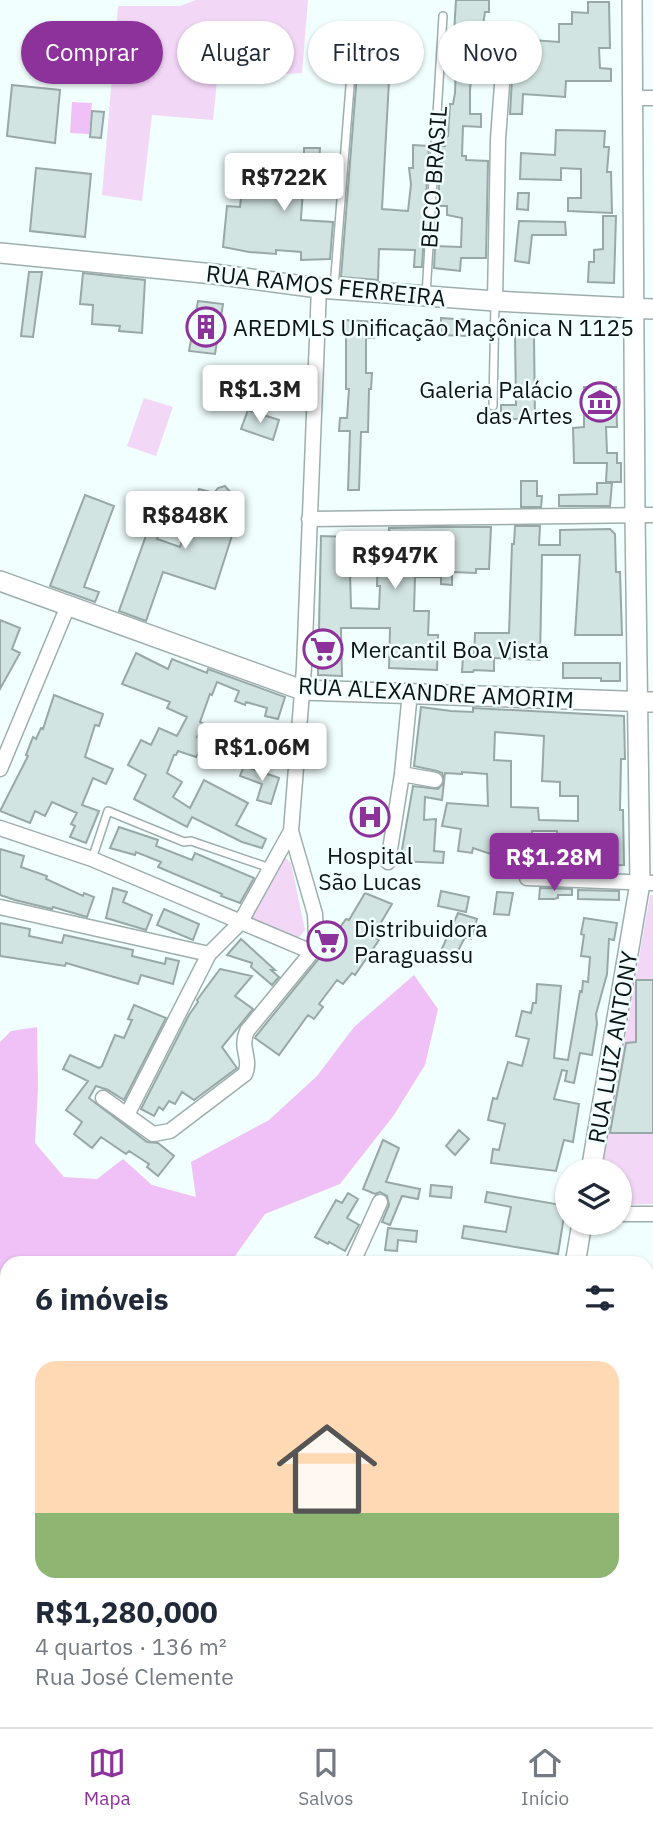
<!DOCTYPE html>
<html lang="pt">
<head>
<meta charset="utf-8">
<style>
  body { margin:0; font-family:"IBM Plex Sans",sans-serif; background:#f2f2f3; color:#1f2937; height:100vh; display:flex; flex-direction:column; font-size:26px; white-space:nowrap }
  * { box-sizing:border-box; margin:0 }
  p { font-size:23px; color:#747a83 }
  .icon { flex:none; width:38px; height:38px; fill:none; stroke:currentColor; stroke-width:2; stroke-linecap:round; stroke-linejoin:round }
  .map { position:relative; flex:1; overflow:hidden }
  .drawer { position:absolute; left:0px; top:1256px; width:654px; height:471px; display:flex; flex-direction:column; background:#fff; border-radius:21px 21px 0 0; box-shadow:0 2px 5px #0004 }
  .drawer>* { flex:none }
  .banner { position:absolute; left:21px; top:21px; width:612px; height:63px; display:flex; gap:14px }
  .tools { position:absolute; left:555px; top:1158px; display:grid; gap:14px }
  .tools a { display:grid; place-items:center; width:77px; height:77px; border-radius:50%; background:#fff; box-shadow:0 2px 5px #0004; font-size:35px }
  .price { position:absolute; translate:-50% -60px; padding:0 16px; border-radius:7px; background:#fff; color:#222; font-size:23px; line-height:46px; filter:drop-shadow(0 2px 4px #0008) }
  .price::after { content:''; position:absolute; left:50%; top:42px; width:21px; height:16px; margin-left:-10px; background:inherit; clip-path:polygon(0 0,100% 0,50% 100%) }
  .price.on { background:#8d319b; color:#fff }
  ul { padding:0; list-style:none }
  li { display:grid; align-content:center; gap:14px; height:371px; padding:0 35px }
  li+li { border-top:2px solid #e0e1e3 }
  li span { display:grid; place-items:center; height:217px; border-radius:21px; color:#555 }
  li>.icon { margin-inline-start:auto }
  span .icon { width:126px; height:126px; fill:#fffc; stroke-width:1 }
  li b { font-size:30px }
  h2 { display:flex; justify-content:space-between; align-items:center; height:84px; padding:0 35px; font-size:30px }
  .tag { padding:0 24px; border-radius:32px; background:#fff; box-shadow:0 2px 5px #0004; font-size:24px; line-height:63px }
  .tag.on { background:#8d319b; color:#fff }
  .tabs { display:flex; justify-content:space-around; align-items:center; height:98px; border-top:2px solid #e0e1e3; background:#fff; font-size:19px; color:#747a83 }
  .tabs a { display:grid; justify-items:center; gap:4px }
  .tabs .on { color:#8d319b }
  .map>svg:first-child { display:block }
  .green { fill:#f3d7f7 }
  .water { fill:#f0c1f6 }
  .building { fill:#d2e4e2; stroke:#97a8a7; stroke-width:2; fill-rule:evenodd }
  .lines { fill:none; stroke-linecap:round; stroke-linejoin:round }
  .lane-casing { stroke:#9daead; stroke-width:10 }
  .street-casing { stroke:#9daead; stroke-width:17 }
  .secondary-casing { stroke:#9daead; stroke-width:22 }
  .lane { stroke:#fff; stroke-width:7 }
  .street { stroke:#fff; stroke-width:14 }
  .secondary { stroke:#fff; stroke-width:19 }
  .labels { text-anchor:middle; dominant-baseline:central; stroke-width:5; stroke-linejoin:round; paint-order:stroke }
  .street-label { font-size:23px; fill:#0e1414; stroke:#f1fffe }
  .poi-label { font-size:23px; fill:#0e1414; stroke:#f1fffe; text-anchor:start }
</style>
</head>
<body>
<div class="map">
<svg width="653" height="1727" viewBox="0 0 653 1727">
  <rect width="100%" height="100%" fill="#f1fffe"/>
  <path class="green" d="M196 0H308L302 73 282 74 253 70 252 82 217 81 213 120 152 115 142 201 102 195 118 6H180Z
    M144 398 173 407 156 456 127 446Z
    M284 856 291 863 305 930 296 941 251 920Z
    M650 895H653V1204L620 1205V1171H602Z
    M648 1667H653V1727H436L437 1720H648Z"/>
  <path class="water" d="M72 102 92 103 89 134 70 133Z
    M414 975 438 1009 425 1065 394 1115 340 1184 265 1214 230 1263 7 1264V1343L0 1342V1042L11 1031 37 1027 38 1088 35 1143 64 1177 97 1179 123 1159 152 1185 196 1197 191 1162 269 1120 317 1076 354 1027Z
    M0 1602 7 1604V1665L0 1684 7 1687V1720H64L62 1727H0Z"/>
  <path class="building" d="M456 0H489V12H485L478 55H473L470 90V114H481V127L463 126 462 156H466V160L488 161 486 258H461L460 271 434 268 435 246 461 247 462 218 447 215V206H438L441 146H445V136H448L450 104H453L455 93 456 67H452Z
    M588 2H609L610 48H599L600 68 611 69V81H566L565 97 523 94 522 114H510L513 62H516L519 39 559 42V24H572V12L588 13Z
    M357 40 391 44 382 209 408 211 411 184 409 168H413V145L429 146 422 267H414L415 250 379 249 378 280 341 277 358 61 356 56Z
    M12 85 60 90 55 143 7 136Z
    M92 111 104 112 101 138 90 137Z
    M556 130 605 131 604 147H609L607 172H611L612 213 568 211V198H581V169L561 168V180L520 179 521 153 555 155Z
    M304 148H320L319 164H338L336 189 303 191 301 218V220L333 222 330 259 301 260V252L276 250V254L249 252 223 247 227 206 240 207 242 188 253 189V191L291 193V168H278L277 156 304 155Z
    M36 168 91 174 85 237 30 231Z
    M518 193H529L528 210 517 209Z
    M603 216H616L614 283 588 282 589 262H594V250L603 249Z
    M519 221 565 222 566 235H532L529 263 515 261Z
    M29 272H42L33 337 21 336Z
    M83 273 145 280 142 333 119 331 120 326 92 324 93 305 80 304Z
    M198 301 223 304 215 354 189 351Z
    M441 318 469 320 468 336 441 335Z
    M346 320 376 322 374 338H366V373H372L371 389H369L368 432H361L359 490H348L350 431H339L340 418H347L349 389H346Z
    M515 335H534L535 419H501V405H516Z
    M584 387H616L617 427H606L607 453H617V463H621V482H606L607 463H574L573 428 584 427Z
    M248 410 279 420 273 440 241 429Z
    M521 481H537V496H542L541 507H521Z
    M597 483H612L610 506H559V495L597 494Z
    M225 486 236 499 243 501 215 589 163 572 146 621 119 611 152 519 163 523 157 539 180 547 199 489 214 493 218 488Z
    M85 495 114 506 84 587 99 592 95 602 50 586Z
    M515 526H540L539 545H560V530L610 529 615 534 616 572H620L622 635H575L580 555H542L540 660 494 658V671L474 670 473 672H462L463 656H474L475 633H509L512 544H514Z
    M435 527H491L489 569H476V573L452 572V585L441 584V577H415L414 611H429L428 635H438L437 670 389 668 390 628H341L342 676 318 675 321 536 349 537 351 608 379 609 380 586H377L378 554H388L389 528Z
    M0 620 20 628 12 649 20 653 0 689Z
    M136 653 168 669 172 659 207 673 208 669 285 697 278 719 265 716 267 708 246 702 245 705 235 701 239 691 217 682 212 695 210 694 200 722 204 724 197 737 206 741 196 757 178 751 176 755H174L167 773 182 782 173 797 190 808 204 780 248 803 236 825 266 839 262 848 242 842 192 817 187 827 134 799 146 775 128 765 141 740 151 745 159 728 177 736 187 717 167 708 170 702 122 684Z
    M563 663H620V681H601V678H563Z
    M54 695 103 714 99 726 95 725 85 757 113 769 106 784 93 778 82 805 99 811 86 843 70 837 75 826 71 824 77 813 52 802 45 816 35 811 30 823 0 811 28 756 26 755 33 737 36 739 41 728 43 729Z
    M421 707 451 711 473 712V708L624 716 625 759H621L620 810H623L624 865 572 866V870L524 869V851H557V831H532V839H505L500 857 473 848 472 853 458 851 461 829 442 826 447 803 488 806 487 774 462 772V774L445 773 444 781 442 773 437 771 414 766ZM495 732 544 736 542 781 560 782V796H578V821L539 820 538 808 511 807V761L494 760Z
    M268 740 282 744 279 757 264 753Z
    M244 766 279 778 271 804 257 800 262 784 240 776Z
    M444 782 442 800 425 797 424 820 436 819 434 851 444 852 443 863 400 861 413 786 438 789Z
    M119 827 158 840 156 846 192 860 195 853 254 878 253 880 240 903 221 896 222 894 158 867 161 862 136 852 135 855 110 848Z
    M0 849 24 856 21 867 47 876 46 879 83 896 84 893 94 897 87 917 53 907 52 909 15 900 0 895Z
    M113 888 127 892 123 902 152 915 146 930 106 918Z
    M540 888 572 889V895H558V898L554 899H539Z
    M578 890 619 891V900L578 899Z
    M441 891 469 897 466 912 438 906Z
    M497 892 513 893 509 915 494 914Z
    M365 893 392 904 373 936 379 940 355 975 352 973 343 984 337 980 319 1004 323 1007 314 1019 308 1015 279 1055 255 1038 256 1036 325 951 324 950 346 919 349 920Z
    M164 909 199 924 193 940 157 925Z
    M458 913 477 919 471 939 465 937 454 959 440 953Z
    M584 918 617 923 614 940 609 939 607 974 596 1014 597 1024 592 1055 580 1053 574 1083 565 1081 567 1071 562 1070 554 1099 579 1104 573 1142 564 1140 556 1171 491 1163 493 1149 499 1150 505 1124 488 1120 493 1098 497 1099 508 1062 522 1066 529 1039 516 1036 522 1011 531 1013 533 1003H536L537 984 561 986 554 1058 568 1060 580 991 582 992 583 981 588 982 590 957 581 956 584 935 581 934Z
    M0 923 30 929 29 936 62 943 64 935 133 950 132 956 165 964 166 958 179 961 173 984 141 975 138 984 66 963 65 966 0 956Z
    M241 939 275 970H271L279 977 272 985 251 967 252 963 227 955Z
    M220 969 252 976 235 996 253 1009 222 1047 237 1068 194 1100 182 1092 175 1104 169 1101 163 1110 159 1107 154 1116 141 1109 189 1015 198 1002 197 1000Z
    M636 980H653V1133H610L626 1043 636 1042Z
    M134 1005 166 1018 124 1100 108 1090 96 1086 89 1098 147 1142 158 1143 174 1156 158 1176 147 1167 149 1164 129 1151 126 1154 101 1137 92 1148 74 1134 82 1122 66 1110 88 1081 63 1069 70 1055 99 1068 102 1066 115 1035 124 1038 132 1020 128 1019Z
    M459 1130 469 1139 455 1155 446 1146Z
    M383 1140 399 1148 386 1182 420 1189 418 1199 402 1196 390 1225 382 1222 389 1205 387 1196 380 1192 375 1194 363 1189Z
    M431 1185 452 1187 451 1198 430 1196Z
    M487 1192 567 1206V1217L564 1216 558 1254 462 1238 464 1226 506 1232 511 1207 485 1202Z
    M348 1193 358 1199 347 1218 359 1225 345 1251 329 1242 328 1244 315 1237 336 1200 342 1203Z
    M388 1228 417 1231 416 1242 398 1240 397 1251 385 1250Z"/>
  <g class="lines">
    <g class="lane-casing">
      <path id="lane" d="M334 288 352 61
        M426 295 443 16
        M493 406 495 301
        M92 859 108 811 184 842 191 841 270 868
        M648 1296H653
        M648 1372H653
        M0 1397 7 1419
        M648 1399 653 1401
        M0 1558 7 1551"/>
    </g>
    <g class="street-casing">
      <path id="street" d="M632 98H653
        M495 301 498 139 506 31
        M309 519 653 515
        M0 769 68 606
        M402 774 435 780
        M0 828 92 859 312 952
        M388 862 402 774 410 692
        M527 878 653 883
        M0 907 209 954
        M103 1098 153 1134 170 1131 245 1074C252 1058 239 1049 247 1031L312 952 316 938 315 914 291 831 304 667 319 288
        M127 1115 209 954 240 923 291 831
        M620 1214H653
        M352 1264 380 1202
        M648 1616 653 1617
        M648 1675H653
        M123 1720 143 1727
        M338 1720 359 1727
        M442 1727 443 1720"/>
    </g>
    <g class="secondary-casing">
      <path id="secondary" d="M0 253 214 274 319 288 495 301 653 309
        M0 581 302 690 653 702
        M591 1171 640 883 635 515 632 0
        M575 1264 582 1223
        M648 1438 653 1441"/>
    </g>
    <use href="#lane" class="lane"/>
    <use href="#street" class="street"/>
    <use href="#secondary" class="secondary"/>
  </g>
  <defs>
    <g id="building-ring" transform="scale(2.0125)"><circle r="9.5" fill="#f1fffe" stroke="#8d319b" stroke-width="1.5"/><path d="M-4-6H4V6H1V3H-1V6H-4ZM-2.5-4.3h1.7v1.8h-1.7ZM.8-4.3h1.7v1.8H.8ZM-2.5-1h1.7V.8h-1.7ZM.8-1h1.7V.8H.8Z" fill="#8d319b"/></g>
    <g id="museum-ring" transform="scale(2.0125)"><circle r="9.5" fill="#f1fffe" stroke="#8d319b" stroke-width="1.5"/><path d="M0-6L6-3V-2H-6V-3ZM-5-1h2V3h-2ZM-1-1h2V3h-2ZM3-1h2V3H3ZM-6 4H6V6H-6Z" fill="#8d319b"/></g>
    <g id="supermarket-ring" transform="scale(2.0125)"><circle r="9.5" fill="#f1fffe" stroke="#8d319b" stroke-width="1.5"/><path d="M-6-5.5h2.5l.6 2H6L4.5 2H-2.5L-4.4-4H-6ZM-1.5 3.2a1.3 1.3 0 1 0 .1 0ZM3 3.2a1.3 1.3 0 1 0 .1 0Z" fill="#8d319b"/></g>
    <g id="hospital-ring" transform="scale(2.0125)"><circle r="9.5" fill="#f1fffe" stroke="#8d319b" stroke-width="1.5"/><path d="M-5-5h3v3.5h4V-5h3V5h-3V1.5h-4V5h-3Z" fill="#8d319b"/></g>
  </defs>
  <g fill-rule="evenodd">
    <use href="#building-ring" x="206" y="327"/>
    <use href="#museum-ring" x="600" y="402"/>
    <use href="#supermarket-ring" x="323" y="649"/>
    <use href="#hospital-ring" x="370" y="817"/>
    <use href="#supermarket-ring" x="327" y="941"/>
  </g>
  <g class="labels">
    <g class="street-label">
      <text transform="translate(433 177) rotate(-86)">BECO BRASIL</text>
      <text transform="translate(326 285) rotate(6)">RUA RAMOS FERREIRA</text>
      <text transform="translate(436 692) rotate(3)">RUA ALEXANDRE AMORIM</text>
      <text transform="translate(612 1047) rotate(-80)">RUA LUIZ ANTONY</text>
    </g>
    <g class="poi-label">
      <text x="233" y="327">AREDMLS Unificação Maçônica N 1125</text>
      <text x="573" y="389" text-anchor="end">Galeria Palácio<tspan x="573" dy="26">das Artes</tspan></text>
      <text x="350" y="649">Mercantil Boa Vista</text>
      <text x="370" y="855" text-anchor="middle">Hospital<tspan x="370" dy="26">São Lucas</tspan></text>
      <text x="354" y="928">Distribuidora<tspan x="354" dy="26">Paraguassu</tspan></text>
    </g>
  </g>
</svg>
<div class="tools">
<a><svg class="icon" aria-label="layers" viewBox="0 0 24 24"><path d="M12 4l9 5-9 5-9-5zM3 14l9 5 9-5"/></svg></a>
</div>
<b class="price" style="left:284px;top:213px">R$722K</b>
<b class="price" style="left:260px;top:425px">R$1.3M</b>
<b class="price" style="left:185px;top:551px">R$848K</b>
<b class="price" style="left:395px;top:591px">R$947K</b>
<b class="price" style="left:262px;top:783px">R$1.06M</b>
<b class="price on" style="left:554px;top:893px">R$1.28M</b>
<div class="banner">
<a class="tag on">Comprar</a>
<a class="tag">Alugar</a>
<a class="tag">Filtros</a>
<a class="tag">Novo</a>
</div>
<section class="drawer">
<h2>6 imóveis<svg class="icon" aria-label="filters" viewBox="0 0 24 24"><path d="M4 7h16M4 17h16"/><circle cx="9" cy="7" r="2"/><circle cx="15" cy="17" r="2"/></svg></h2>
<ul>
<li><span style="background:linear-gradient(#ffd9b3 70%,#8fb573 0)"><svg class="icon" aria-label="home" viewBox="0 0 24 24"><path d="M3 11l9-7 9 7M6 9v11h12V9"/></svg></span><div><b>R$1,280,000</b><p>4 quartos · 136 m²</p><p>Rua José Clemente</p></div></li>
</ul>
</section>
</div>
<nav class="tabs">
<a class="on"><svg class="icon" aria-label="map" viewBox="0 0 24 24"><path d="M3 6l6-2 6 2 6-2v14l-6 2-6-2-6 2zM9 4v14M15 6v14"/></svg>Mapa</a>
<a><svg class="icon" aria-label="saved" viewBox="0 0 24 24"><path d="M7 4h10v16l-5-4-5 4z"/></svg>Salvos</a>
<a><svg class="icon" aria-label="home" viewBox="0 0 24 24"><path d="M3 11l9-7 9 7M6 9v11h12V9"/></svg>Início</a>
</nav>
</body>
</html>
